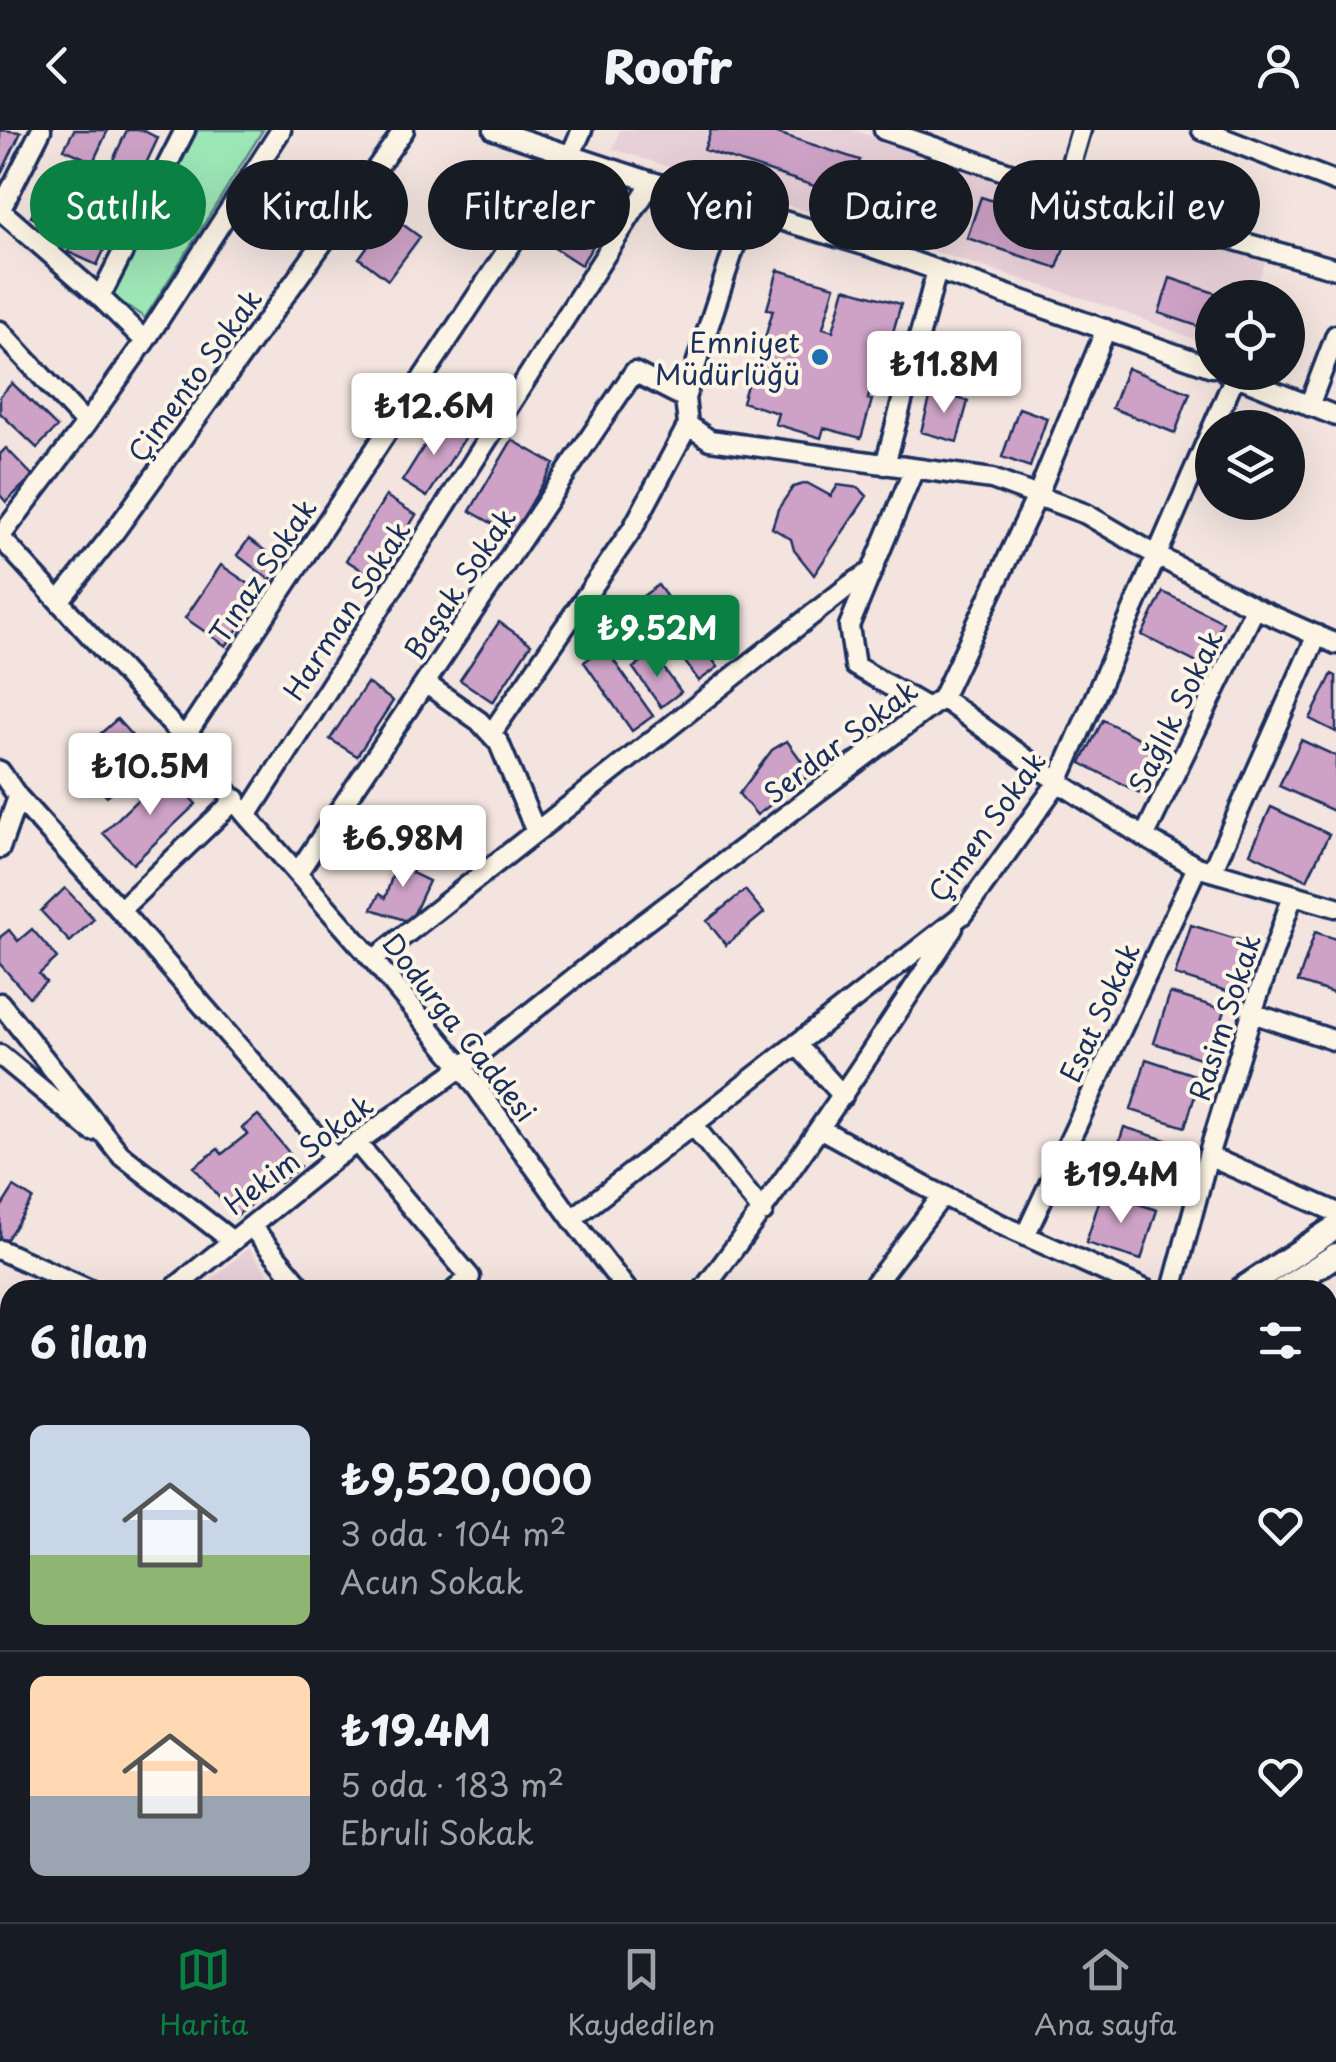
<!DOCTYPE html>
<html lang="tr">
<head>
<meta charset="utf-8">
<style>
  body { margin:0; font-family:"Playpen Sans",sans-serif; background:#20242c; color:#f1f3f6; height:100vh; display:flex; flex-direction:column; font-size:38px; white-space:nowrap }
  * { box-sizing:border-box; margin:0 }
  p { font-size:32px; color:#9ea1a6 }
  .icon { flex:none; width:55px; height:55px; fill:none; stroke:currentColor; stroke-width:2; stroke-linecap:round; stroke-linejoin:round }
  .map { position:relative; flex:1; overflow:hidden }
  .drawer { position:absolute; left:0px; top:1150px; width:1338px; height:642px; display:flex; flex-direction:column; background:#171b24; border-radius:30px 30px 0 0; box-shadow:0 10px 40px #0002 }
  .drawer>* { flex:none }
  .hud { position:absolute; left:30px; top:30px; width:1278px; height:90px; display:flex; gap:20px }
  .controls { position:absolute; left:1195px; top:150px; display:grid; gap:20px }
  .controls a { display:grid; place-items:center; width:110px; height:110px; border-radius:50%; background:#171b24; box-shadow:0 10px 40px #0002; font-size:50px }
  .price { position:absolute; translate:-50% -85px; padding:0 22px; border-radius:10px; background:#fff; color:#222; font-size:32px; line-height:65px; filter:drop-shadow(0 2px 5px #0008) }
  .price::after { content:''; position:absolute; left:50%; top:60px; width:30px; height:22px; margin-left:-15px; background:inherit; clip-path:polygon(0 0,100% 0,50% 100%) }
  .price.on { background:#0b8043; color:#fff }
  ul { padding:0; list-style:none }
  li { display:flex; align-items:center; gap:30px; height:250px; padding:0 30px }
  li+li { border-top:2px solid #363941 }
  li span { display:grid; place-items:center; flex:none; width:280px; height:200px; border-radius:15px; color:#555 }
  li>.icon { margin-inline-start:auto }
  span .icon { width:120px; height:120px; fill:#fffc; stroke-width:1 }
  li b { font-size:42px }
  h2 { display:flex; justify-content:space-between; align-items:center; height:120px; padding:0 30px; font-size:42px }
  .chip { padding:0 35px; border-radius:45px; background:#171b24; box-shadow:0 10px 40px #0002; font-size:35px; line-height:90px }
  .chip.on { background:#0b8043; color:#fff }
  header { display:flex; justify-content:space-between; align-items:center; height:130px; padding:0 30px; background:#171b24; font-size:45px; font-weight:800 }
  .menu { display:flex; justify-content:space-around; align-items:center; height:140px; border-top:2px solid #363941; background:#171b24; font-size:28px; color:#9ea1a6 }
  .menu a { display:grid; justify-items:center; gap:5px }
  .menu .on { color:#0b8043 }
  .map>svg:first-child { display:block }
  .built { fill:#e8d0d8 }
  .green { fill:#9de6b6; stroke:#5c8a8a; stroke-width:2.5 }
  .building { fill:#cda2c6; stroke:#1b2f5e; stroke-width:2.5 }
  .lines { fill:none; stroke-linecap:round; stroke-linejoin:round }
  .street-casing { stroke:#1b2f5e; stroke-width:25 }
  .secondary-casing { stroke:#1b2f5e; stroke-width:30 }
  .primary-casing { stroke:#1b2f5e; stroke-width:35 }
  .highway-casing { stroke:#1b2f5e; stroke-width:38 }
  .street { stroke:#fcf5e5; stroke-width:18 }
  .secondary { stroke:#fcf5e5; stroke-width:22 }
  .primary { stroke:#fde080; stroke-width:28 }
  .highway { stroke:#fde080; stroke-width:30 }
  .poi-dot { fill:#1f6fb2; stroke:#fcf5e5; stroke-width:4 }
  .labels { text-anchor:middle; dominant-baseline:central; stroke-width:8; stroke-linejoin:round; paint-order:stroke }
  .poi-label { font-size:28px; fill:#1b2f5e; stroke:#fcf5e5; text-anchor:end }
  .street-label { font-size:28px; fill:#1b2f5e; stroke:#fcf5e5 }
</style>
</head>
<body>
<header><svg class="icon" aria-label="back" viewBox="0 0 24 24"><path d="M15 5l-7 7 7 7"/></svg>Roofr<svg class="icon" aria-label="person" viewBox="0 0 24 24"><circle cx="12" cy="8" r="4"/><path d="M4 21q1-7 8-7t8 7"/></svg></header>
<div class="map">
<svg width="1336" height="1792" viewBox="0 0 1336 1792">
  <rect width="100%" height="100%" fill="#f3e4df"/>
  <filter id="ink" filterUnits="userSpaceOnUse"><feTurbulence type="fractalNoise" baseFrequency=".01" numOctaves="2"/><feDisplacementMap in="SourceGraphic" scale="20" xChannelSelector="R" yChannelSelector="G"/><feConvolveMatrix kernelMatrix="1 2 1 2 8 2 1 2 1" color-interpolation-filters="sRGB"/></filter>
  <g filter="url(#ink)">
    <path class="built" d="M620 0H852L1144 94 1266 130 1252 167 1212 168V216L1113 178 613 19Z
      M248 1118 281 1160H200Z
      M10 1342V1548L0 1543V1353Z"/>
    <path class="green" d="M198 0H263L145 188 113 166Z"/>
    <path class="building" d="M0 0 21 2 0 46Z
      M74 0H108L93 32 64 19Z
      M127 0H142L158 8 135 57 107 43Z
      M711 0H768L860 30 848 67 704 20Z
      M55 38 83 51 60 100 31 87Z
      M584 66 613 84 581 135 553 117Z
      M981 67 1072 96 1057 138 967 108Z
      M92 73 120 86 97 135 68 122Z
      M390 85 420 107 388 150 359 128Z
      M778 140 835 156 823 198 833 201 845 158 901 174 889 216 883 215 868 269 872 270 861 308 824 298 821 308 775 294 778 283 742 272 752 238 756 239 773 180 767 179Z
      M1170 148 1221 165 1220 168H1212V190L1209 200 1159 183Z
      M1127 238 1190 263 1175 303 1112 278Z
      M12 253 57 297 37 318 0 283V266Z
      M932 261 968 271 957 312 921 302Z
      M1019 278 1047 288 1030 337 1002 327Z
      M441 289 467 305 427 367 402 351Z
      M512 310 554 334 513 405 470 381Z
      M6 318 33 346 6 372 0 365V324Z
      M807 353 831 366 838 355 859 358 867 366 814 445 794 420 791 409 772 398 778 379 793 357Z
      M386 366 416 385 376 449 346 430Z
      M249 409 282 433 270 450 237 425Z
      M221 435 262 463 226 516 185 488Z
      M658 455 718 537 699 551 639 469Z
      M1163 462 1223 492 1201 535 1142 505Z
      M499 492 531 514 493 572 460 550Z
      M604 517 653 586 632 601 584 532Z
      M653 523 681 562 661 577 633 538Z
      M1332 544 1336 546V602L1310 589Z
      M367 553 393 571 357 626 330 609Z
      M117 589 151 627 107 666 73 628Z
      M1103 590 1162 620 1140 663 1081 633Z
      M1301 610 1336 626V682L1279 656Z
      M787 611 811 644 757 685 739 664 772 620Z
      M166 642 196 674 133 734 103 703Z
      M1271 677 1329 704 1307 750 1250 723Z
      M414 719 423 723 412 743 429 751 410 792 372 779 379 764 385 768 395 738Z
      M65 758 94 789 70 812 41 781Z
      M745 760 764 783 726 815 707 791Z
      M1191 795 1246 812 1230 862 1175 845Z
      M32 799 57 828 39 844 46 852 29 867 0 834V807L9 800 18 811Z
      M1315 802 1336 809V864L1298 852Z
      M1170 863 1225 880 1209 931 1154 913Z
      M1146 929 1201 947 1185 997 1131 980Z
      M258 985 300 1036 280 1053 275 1046 252 1065 256 1070 235 1087 194 1037 218 1019 222 1024 247 1004 242 998Z
      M1124 997 1179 1014 1163 1065 1108 1047Z
      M14 1057 33 1069 3 1115 0 1113V1079Z
      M1102 1062 1157 1080 1141 1130 1086 1113Z
      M10 1189V1240L3 1247 0 1244V1198Z
      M1328 1305 1336 1318V1342L1328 1347Z
      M10 1409V1468L8 1470 0 1467V1419Z
      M1328 1604 1336 1613V1633L1328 1641Z
      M0 1640 10 1644V1680L0 1677Z
      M168 1782H238L234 1792H189Z
      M304 1782H337L333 1792H322Z"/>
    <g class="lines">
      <g class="street-casing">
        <path id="street" d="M494 0 652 52 871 117 1212 237
          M884 0 1063 61
          M1081 0 1063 61 1336 139
          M1202 0 1336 52
          M747 79 685 268 688 295 710 310 992 349 1086 384 1156 425 1255 478 1336 514
          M0 80 100 167 145 211
          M0 81 41 0
          M100 167 185 0
          M0 201 86 294
          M1226 242 1336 286
          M1309 276 1336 205
          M885 335 937 140
          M914 339 849 496 855 536 928 578
          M0 407 184 608 247 686 373 830 462 937 572 1089 627 1160
          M0 407 86 294 145 211 281 0
          M60 470 115 401 404 0
          M425 553 479 591 499 613 536 702
          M942 568 1037 366 1106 199
          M491 604 633 398 688 295
          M184 608 571 24 582 0
          M0 641 18 667 120 780 335 1028
          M247 686 652 52
          M1144 707 1255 478
          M0 718 18 667
          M1212 741 1317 505
          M298 742 634 242 685 268
          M120 780 236 669
          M373 830 850 455 873 440
          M0 873 120 1024 231 1110
          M1252 883 1336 911
          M797 915 843 966
          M0 925 92 1001
          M693 995 763 1082
          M821 999 924 1056 1008 1098 1146 1160
          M357 1013 470 1147 455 1160
          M1208 1026 1252 883 1293 765
          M572 1089 962 785 1058 652 1235 246
          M251 1096 304 1160
          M1025 1106 1197 737
          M0 1120 90 1160
          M172 1160 335 1028 462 937 633 801 942 568 1058 652 1144 707 1197 737 1336 777
          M703 1160C792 1043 872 921 953 798
          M870 1160 943 1065
          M1172 1160 1208 1026 1336 1082
          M0 1257 10 1267
          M0 1320 10 1310
          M0 1617 10 1621
          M1328 1748 1336 1744
          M0 1750 10 1753
          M91 1782 116 1792
          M1050 1782 1056 1792
          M14 1792 20 1782
          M349 1792 355 1782
          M1255 1792 1267 1782"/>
      </g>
      <g class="secondary-casing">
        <path id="secondary" d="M1241 1160 1336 1097
          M1282 1160 1336 1125"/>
      </g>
      <g class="primary-casing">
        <path id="primary" d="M0 1556 10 1561
          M0 1577 10 1582
          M451 1782 475 1792
          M503 1782 524 1792"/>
      </g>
      <g class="highway-casing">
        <path id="highway" d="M1291 1792 1311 1782"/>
      </g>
      <use href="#street" class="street"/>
      <use href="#secondary" class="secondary"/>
      <use href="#primary" class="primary"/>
      <use href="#highway" class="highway"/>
    </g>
  </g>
  <circle class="poi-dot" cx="820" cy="227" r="10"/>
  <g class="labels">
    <g class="poi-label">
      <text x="800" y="211">Emniyet<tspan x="800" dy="32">Müdürlüğü</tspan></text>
    </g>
    <g class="street-label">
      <text transform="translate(194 245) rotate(-54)">Çimento Sokak</text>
      <text transform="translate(262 440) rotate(-56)">Tınaz Sokak</text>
      <text transform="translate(459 453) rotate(-56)">Başak Sokak</text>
      <text transform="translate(346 480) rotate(-57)">Harman Sokak</text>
      <text transform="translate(1175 581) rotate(-64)">Sağlık Sokak</text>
      <text transform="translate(840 611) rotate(-37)">Serdar Sokak</text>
      <text transform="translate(986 696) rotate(-54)">Çimen Sokak</text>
      <text transform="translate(1099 882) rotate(-65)">Esat Sokak</text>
      <text transform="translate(1224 887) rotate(-72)">Rasim Sokak</text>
      <text transform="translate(460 897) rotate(52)">Dodurga Caddesi</text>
      <text transform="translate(298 1024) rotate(-37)">Hekim Sokak</text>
    </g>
  </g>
</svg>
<div class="controls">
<a><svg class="icon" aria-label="locate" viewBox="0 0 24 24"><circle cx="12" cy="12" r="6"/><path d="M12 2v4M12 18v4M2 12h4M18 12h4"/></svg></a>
<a><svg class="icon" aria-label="layers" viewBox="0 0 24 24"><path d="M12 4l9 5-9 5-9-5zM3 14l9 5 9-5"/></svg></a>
</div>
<b class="price" style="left:944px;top:286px">₺11.8M</b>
<b class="price" style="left:434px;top:328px">₺12.6M</b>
<b class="price on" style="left:657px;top:550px">₺9.52M</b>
<b class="price" style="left:150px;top:688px">₺10.5M</b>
<b class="price" style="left:403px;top:760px">₺6.98M</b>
<b class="price" style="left:1121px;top:1096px">₺19.4M</b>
<div class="hud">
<a class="chip on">Satılık</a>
<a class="chip">Kiralık</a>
<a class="chip">Filtreler</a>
<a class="chip">Yeni</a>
<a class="chip">Daire</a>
<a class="chip">Müstakil ev</a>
</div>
<section class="drawer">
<h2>6 ilan<svg class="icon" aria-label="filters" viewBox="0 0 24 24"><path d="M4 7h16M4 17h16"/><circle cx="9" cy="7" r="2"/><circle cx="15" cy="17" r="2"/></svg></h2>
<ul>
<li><span style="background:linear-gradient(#c9d6e8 65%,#8fb573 0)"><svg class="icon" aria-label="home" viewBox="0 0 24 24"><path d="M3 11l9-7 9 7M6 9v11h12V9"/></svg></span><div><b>₺9,520,000</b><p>3 oda · 104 m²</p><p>Acun Sokak</p></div><svg class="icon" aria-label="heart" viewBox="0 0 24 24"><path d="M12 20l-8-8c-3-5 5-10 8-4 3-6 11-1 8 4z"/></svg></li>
<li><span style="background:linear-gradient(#ffd9b3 60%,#9aa5b1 0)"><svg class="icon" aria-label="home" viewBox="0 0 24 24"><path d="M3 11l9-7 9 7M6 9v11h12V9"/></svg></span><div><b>₺19.4M</b><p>5 oda · 183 m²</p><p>Ebruli Sokak</p></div><svg class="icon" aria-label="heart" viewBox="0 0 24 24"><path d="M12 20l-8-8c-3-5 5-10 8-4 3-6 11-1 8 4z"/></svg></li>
</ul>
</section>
</div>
<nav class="menu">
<a class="on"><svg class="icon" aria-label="map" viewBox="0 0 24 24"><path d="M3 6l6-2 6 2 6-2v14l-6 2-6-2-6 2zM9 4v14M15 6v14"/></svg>Harita</a>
<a><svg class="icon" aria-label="saved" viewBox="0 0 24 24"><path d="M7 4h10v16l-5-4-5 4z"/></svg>Kaydedilen</a>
<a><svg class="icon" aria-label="home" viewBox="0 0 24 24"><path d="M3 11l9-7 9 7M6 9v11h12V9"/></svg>Ana sayfa</a>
</nav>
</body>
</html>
